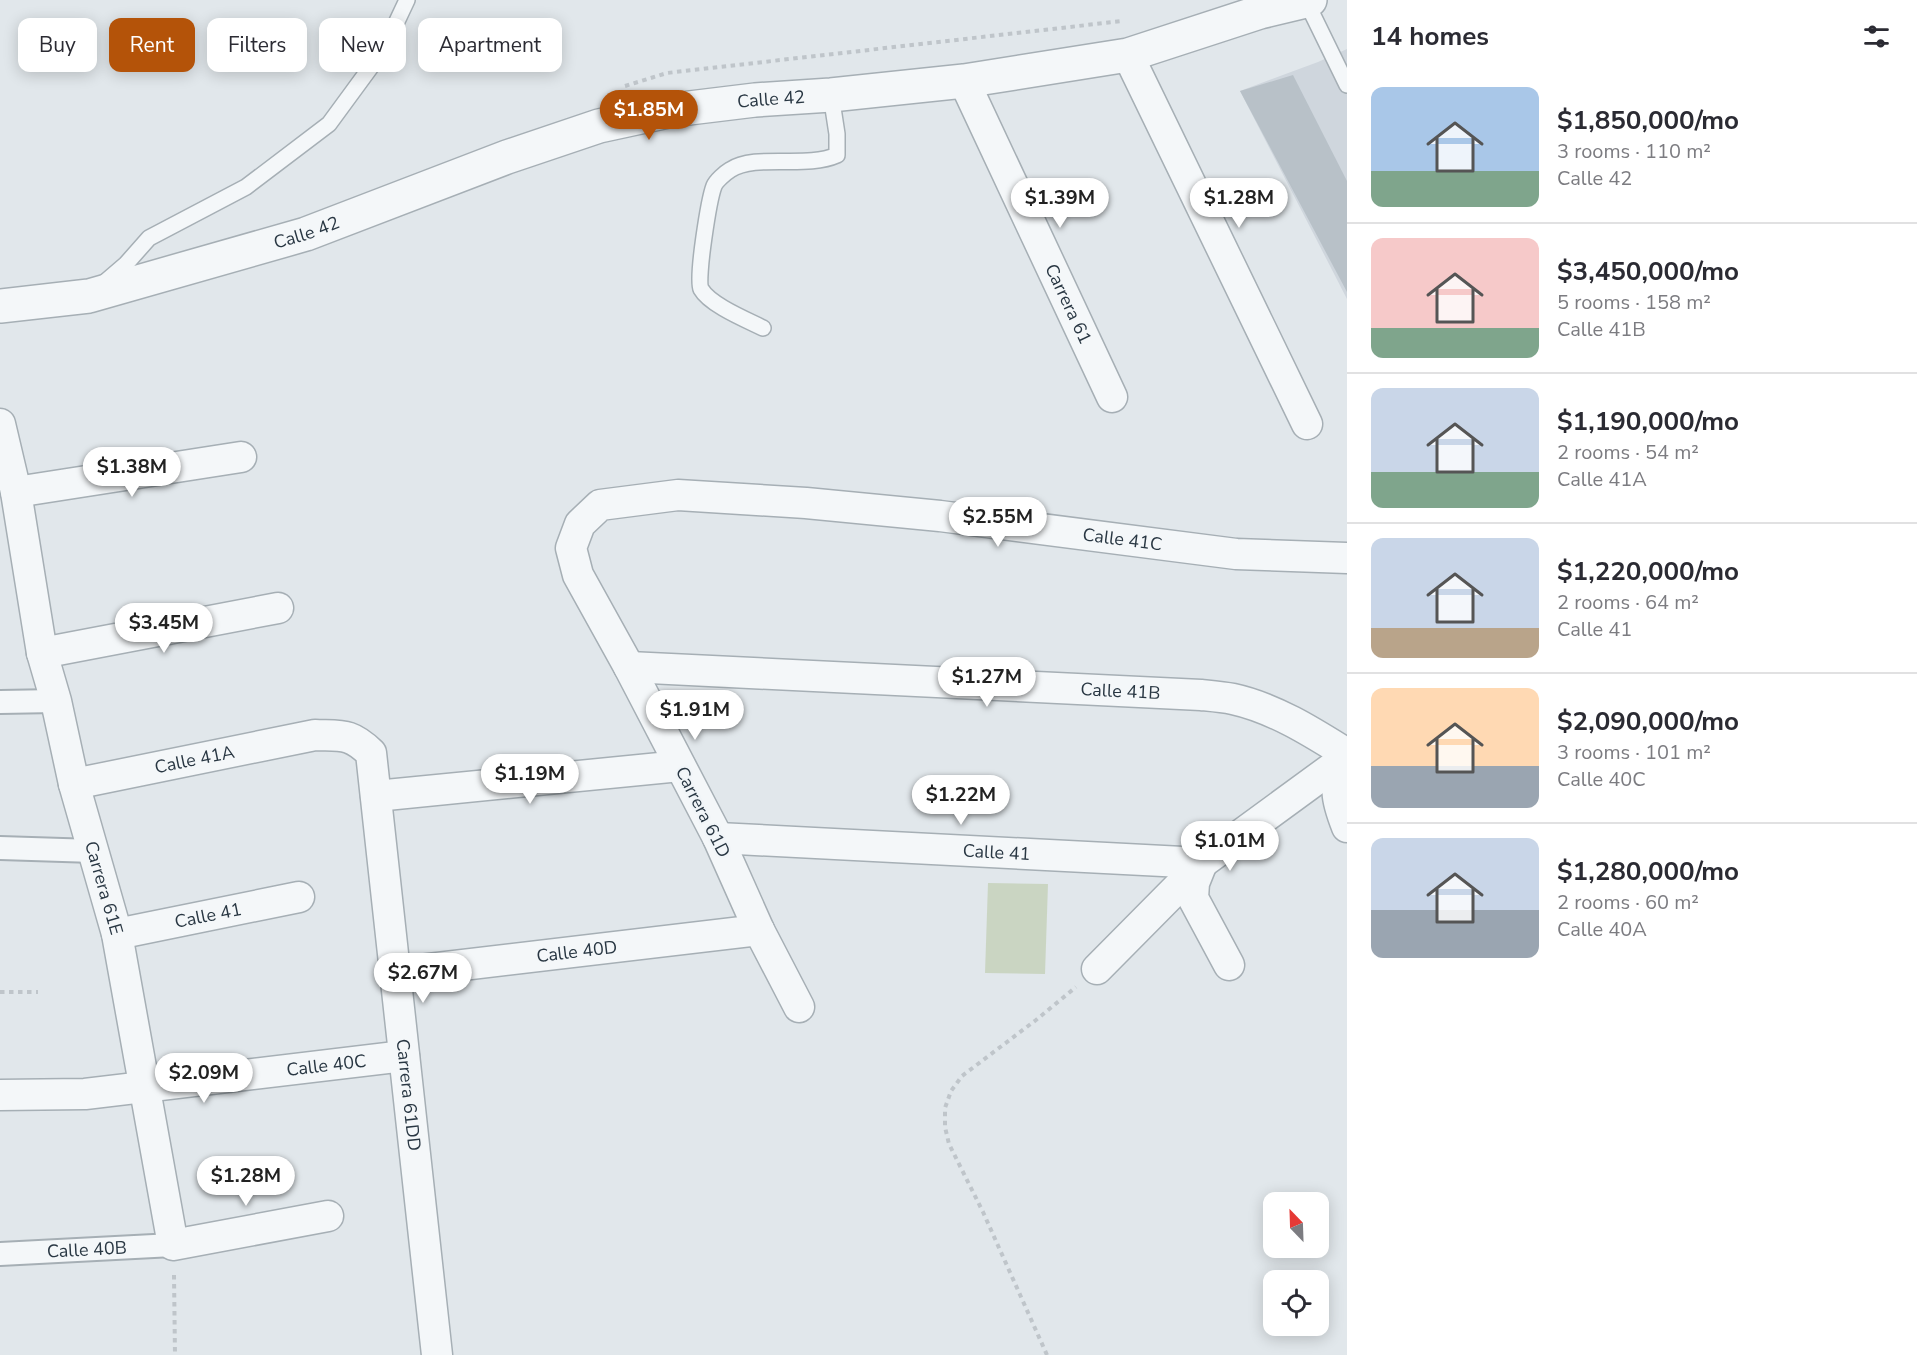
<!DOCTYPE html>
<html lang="en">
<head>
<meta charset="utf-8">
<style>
  body { margin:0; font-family:"Nunito Sans",sans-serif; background:#f7f7f7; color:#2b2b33; height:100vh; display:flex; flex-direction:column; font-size:22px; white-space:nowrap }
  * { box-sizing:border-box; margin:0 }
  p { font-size:20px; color:#7c7c81 }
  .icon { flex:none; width:33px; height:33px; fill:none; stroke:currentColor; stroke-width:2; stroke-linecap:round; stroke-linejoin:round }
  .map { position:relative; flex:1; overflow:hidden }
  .drawer { display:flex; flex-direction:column; background:#fff; width:570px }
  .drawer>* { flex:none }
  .top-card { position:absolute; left:18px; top:18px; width:570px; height:54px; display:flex; gap:12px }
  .needle { width:39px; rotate:337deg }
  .buttons { position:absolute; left:1263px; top:1192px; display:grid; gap:12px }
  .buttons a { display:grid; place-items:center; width:66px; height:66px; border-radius:12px; background:#fff; box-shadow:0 3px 15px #0003; font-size:30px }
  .price { position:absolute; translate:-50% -51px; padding:0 14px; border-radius:21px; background:#fff; color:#222; font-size:20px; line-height:39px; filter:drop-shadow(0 2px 3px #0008) }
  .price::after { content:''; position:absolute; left:50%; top:36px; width:18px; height:14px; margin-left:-9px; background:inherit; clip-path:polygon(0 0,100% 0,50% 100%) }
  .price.current { background:#b45309; color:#fff }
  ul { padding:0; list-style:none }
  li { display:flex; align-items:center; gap:18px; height:150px; padding:0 24px }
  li+li { border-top:2px solid #e1e1e2 }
  li span { display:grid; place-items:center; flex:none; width:168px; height:120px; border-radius:12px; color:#555 }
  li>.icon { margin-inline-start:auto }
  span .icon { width:72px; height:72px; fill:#fffc; stroke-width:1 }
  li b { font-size:26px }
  h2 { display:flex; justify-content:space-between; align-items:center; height:72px; padding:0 24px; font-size:26px }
  .tag { padding:0 21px; border-radius:12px; background:#fff; box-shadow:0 3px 15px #0003; font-size:21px; line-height:54px }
  .tag.current { background:#b45309; color:#fff }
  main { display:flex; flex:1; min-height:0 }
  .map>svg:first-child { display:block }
  .built { fill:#cfd6dd }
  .green { fill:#cad5c2 }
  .building { fill:#b8c1c8 }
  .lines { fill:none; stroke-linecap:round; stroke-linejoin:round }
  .service-casing { stroke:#a6afb5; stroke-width:18 }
  .pedestrian-casing { stroke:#a6afb5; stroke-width:26 }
  .minor-casing { stroke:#a6afb5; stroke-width:33 }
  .tertiary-casing { stroke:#a6afb5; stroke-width:36 }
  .path { stroke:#bfc5ca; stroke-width:4; stroke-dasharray:4.5 4.5; stroke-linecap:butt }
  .service { stroke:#f4f7f9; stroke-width:15 }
  .pedestrian { stroke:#f4f7f9; stroke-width:22 }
  .minor { stroke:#f4f7f9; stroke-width:30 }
  .tertiary { stroke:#f4f7f9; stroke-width:33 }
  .labels { text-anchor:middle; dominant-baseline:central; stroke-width:4.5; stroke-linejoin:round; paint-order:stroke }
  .street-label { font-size:18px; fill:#293743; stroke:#f1f5f8 }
</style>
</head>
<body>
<main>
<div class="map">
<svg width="1347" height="1355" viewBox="0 0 1347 1355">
  <rect width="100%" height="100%" fill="#e1e7eb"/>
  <path class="built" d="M1347 49V299L1240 91 1318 62Z"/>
  <path class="green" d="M988 883 1048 884 1045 974 985 973Z"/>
  <path class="building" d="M1293 75 1347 181V292L1240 91Z"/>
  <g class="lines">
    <g class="service-casing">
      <path id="service" d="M1306 1 1347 85
        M105 282 126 264 149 238 246 187 329 124 384 49 407 0
        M763 328C747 320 710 305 701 289 696 279 709 199 714 186 716 181 725 173 730 170 756 153 806 169 837 155V134L831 95"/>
    </g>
    <g class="pedestrian-casing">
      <g id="pedestrian">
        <path d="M0 702 56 701"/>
        <path d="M0 848 94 851"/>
        <path id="s1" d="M0 1254 173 1245"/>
      </g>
    </g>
    <g class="minor-casing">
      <g id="minor">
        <path d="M1128 55 1307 424"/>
        <path id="s2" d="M964 81 1112 397"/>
        <path id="s3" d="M0 424 16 492 42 653 56 701 74 784 117 934 173 1245 328 1216"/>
        <path d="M16 492 241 457"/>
        <path d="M42 653 278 608"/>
        <path id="s4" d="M629 667 1201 695C1211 696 1223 697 1233 699 1274 708 1312 732 1347 754"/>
        <path d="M1347 759C1333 787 1336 799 1347 827"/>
        <path id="s5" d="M74 784 315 735C343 736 350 733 371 753L437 1355"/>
        <path d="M376 796 680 766"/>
        <path id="s6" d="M718 838 1202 863 1194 883 1193 898 1229 965"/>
        <path id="s7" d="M117 934 299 897"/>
        <path d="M1097 969 1202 863 1347 757"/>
        <path id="s8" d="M395 973 759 930"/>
        <path id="s9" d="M799 1007 759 930 718 838 629 667 578 575 571 548 580 524 600 505 678 495 806 503 940 516 1236 554 1347 558"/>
        <path id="s10" d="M0 1095 85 1094 404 1056"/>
      </g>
    </g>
    <g class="tertiary-casing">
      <g id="tertiary">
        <path id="s11" d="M0 306 89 296 306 234 507 157 599 126 673 110 755 100 831 95 964 81 1128 55 1260 12 1310 0"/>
      </g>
    </g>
    <path class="path" d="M625 86 667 73 1122 21
      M0 992H38
      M174 1275 175 1355
      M1047 1355 983 1212 949 1144 945 1127V1108L951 1091 962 1076 1036 1020 1076 987"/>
    <use href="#service" class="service"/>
    <use href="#pedestrian" class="pedestrian"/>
    <use href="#minor" class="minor"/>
    <use href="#tertiary" class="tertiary"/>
  </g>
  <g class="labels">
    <g class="street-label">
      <text stroke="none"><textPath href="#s11" startOffset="802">Calle 42</textPath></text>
      <text stroke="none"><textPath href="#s11" startOffset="316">Calle 42</textPath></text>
      <text stroke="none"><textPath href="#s2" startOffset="246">Carrera 61</textPath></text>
      <text stroke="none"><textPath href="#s9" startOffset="1092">Calle 41C</textPath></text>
      <text stroke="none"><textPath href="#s4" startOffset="492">Calle 41B</textPath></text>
      <text stroke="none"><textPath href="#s5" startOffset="123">Calle 41A</textPath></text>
      <text transform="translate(703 812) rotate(63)">Carrera 61D</text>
      <text stroke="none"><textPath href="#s6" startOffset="279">Calle 41</textPath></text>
      <text stroke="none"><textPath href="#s3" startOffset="476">Carrera 61E</textPath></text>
      <text stroke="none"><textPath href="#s7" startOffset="93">Calle 41</textPath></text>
      <text stroke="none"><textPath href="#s8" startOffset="183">Calle 40D</textPath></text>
      <text stroke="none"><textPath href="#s10" startOffset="328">Calle 40C</textPath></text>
      <text stroke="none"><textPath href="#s5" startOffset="651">Carrera 61DD</textPath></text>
      <text stroke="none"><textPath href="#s1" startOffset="87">Calle 40B</textPath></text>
    </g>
  </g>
</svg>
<div class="buttons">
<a><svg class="needle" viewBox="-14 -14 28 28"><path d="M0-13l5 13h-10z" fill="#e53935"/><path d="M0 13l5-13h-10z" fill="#7c7c81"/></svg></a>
<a><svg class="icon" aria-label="locate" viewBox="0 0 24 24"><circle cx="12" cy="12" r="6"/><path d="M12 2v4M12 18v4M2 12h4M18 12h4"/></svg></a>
</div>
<b class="price current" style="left:649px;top:141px">$1.85M</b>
<b class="price" style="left:1060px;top:229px">$1.39M</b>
<b class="price" style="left:1239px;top:229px">$1.28M</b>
<b class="price" style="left:132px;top:498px">$1.38M</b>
<b class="price" style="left:998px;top:548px">$2.55M</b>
<b class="price" style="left:164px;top:654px">$3.45M</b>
<b class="price" style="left:987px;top:708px">$1.27M</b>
<b class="price" style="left:695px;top:741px">$1.91M</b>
<b class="price" style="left:530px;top:805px">$1.19M</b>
<b class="price" style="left:961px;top:826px">$1.22M</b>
<b class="price" style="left:1230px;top:872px">$1.01M</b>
<b class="price" style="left:423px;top:1004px">$2.67M</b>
<b class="price" style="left:204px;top:1104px">$2.09M</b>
<b class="price" style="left:246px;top:1207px">$1.28M</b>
<div class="top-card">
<a class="tag">Buy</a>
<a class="tag current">Rent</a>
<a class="tag">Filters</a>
<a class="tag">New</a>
<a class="tag">Apartment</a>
</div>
</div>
<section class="drawer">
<h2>14 homes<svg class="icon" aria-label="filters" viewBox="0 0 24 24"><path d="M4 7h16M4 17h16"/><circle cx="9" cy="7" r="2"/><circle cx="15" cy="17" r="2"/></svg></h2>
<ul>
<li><span style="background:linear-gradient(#a9c7e8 70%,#7fa58c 0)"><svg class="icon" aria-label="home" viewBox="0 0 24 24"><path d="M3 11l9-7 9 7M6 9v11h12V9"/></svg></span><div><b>$1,850,000/mo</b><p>3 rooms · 110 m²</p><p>Calle 42</p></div></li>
<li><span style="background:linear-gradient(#f6c9c9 75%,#7fa58c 0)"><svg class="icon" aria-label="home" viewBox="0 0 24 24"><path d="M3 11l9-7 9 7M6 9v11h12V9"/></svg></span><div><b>$3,450,000/mo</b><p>5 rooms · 158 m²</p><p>Calle 41B</p></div></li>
<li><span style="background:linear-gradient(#c9d6e8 70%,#7fa58c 0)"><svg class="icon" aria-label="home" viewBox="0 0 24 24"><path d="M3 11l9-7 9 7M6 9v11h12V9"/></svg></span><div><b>$1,190,000/mo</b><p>2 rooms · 54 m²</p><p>Calle 41A</p></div></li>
<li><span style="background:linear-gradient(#c9d6e8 75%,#b9a48a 0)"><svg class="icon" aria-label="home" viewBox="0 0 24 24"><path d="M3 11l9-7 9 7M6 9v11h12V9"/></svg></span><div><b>$1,220,000/mo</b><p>2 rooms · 64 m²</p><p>Calle 41</p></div></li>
<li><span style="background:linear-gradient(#ffd9b3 65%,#9aa5b1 0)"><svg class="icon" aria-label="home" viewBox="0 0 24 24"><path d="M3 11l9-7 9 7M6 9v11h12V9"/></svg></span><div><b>$2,090,000/mo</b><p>3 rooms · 101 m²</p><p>Calle 40C</p></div></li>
<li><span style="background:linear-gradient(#c9d6e8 60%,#9aa5b1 0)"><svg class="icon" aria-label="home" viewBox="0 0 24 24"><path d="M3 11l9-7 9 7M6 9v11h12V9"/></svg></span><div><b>$1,280,000/mo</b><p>2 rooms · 60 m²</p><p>Calle 40A</p></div></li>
</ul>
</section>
</main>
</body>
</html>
